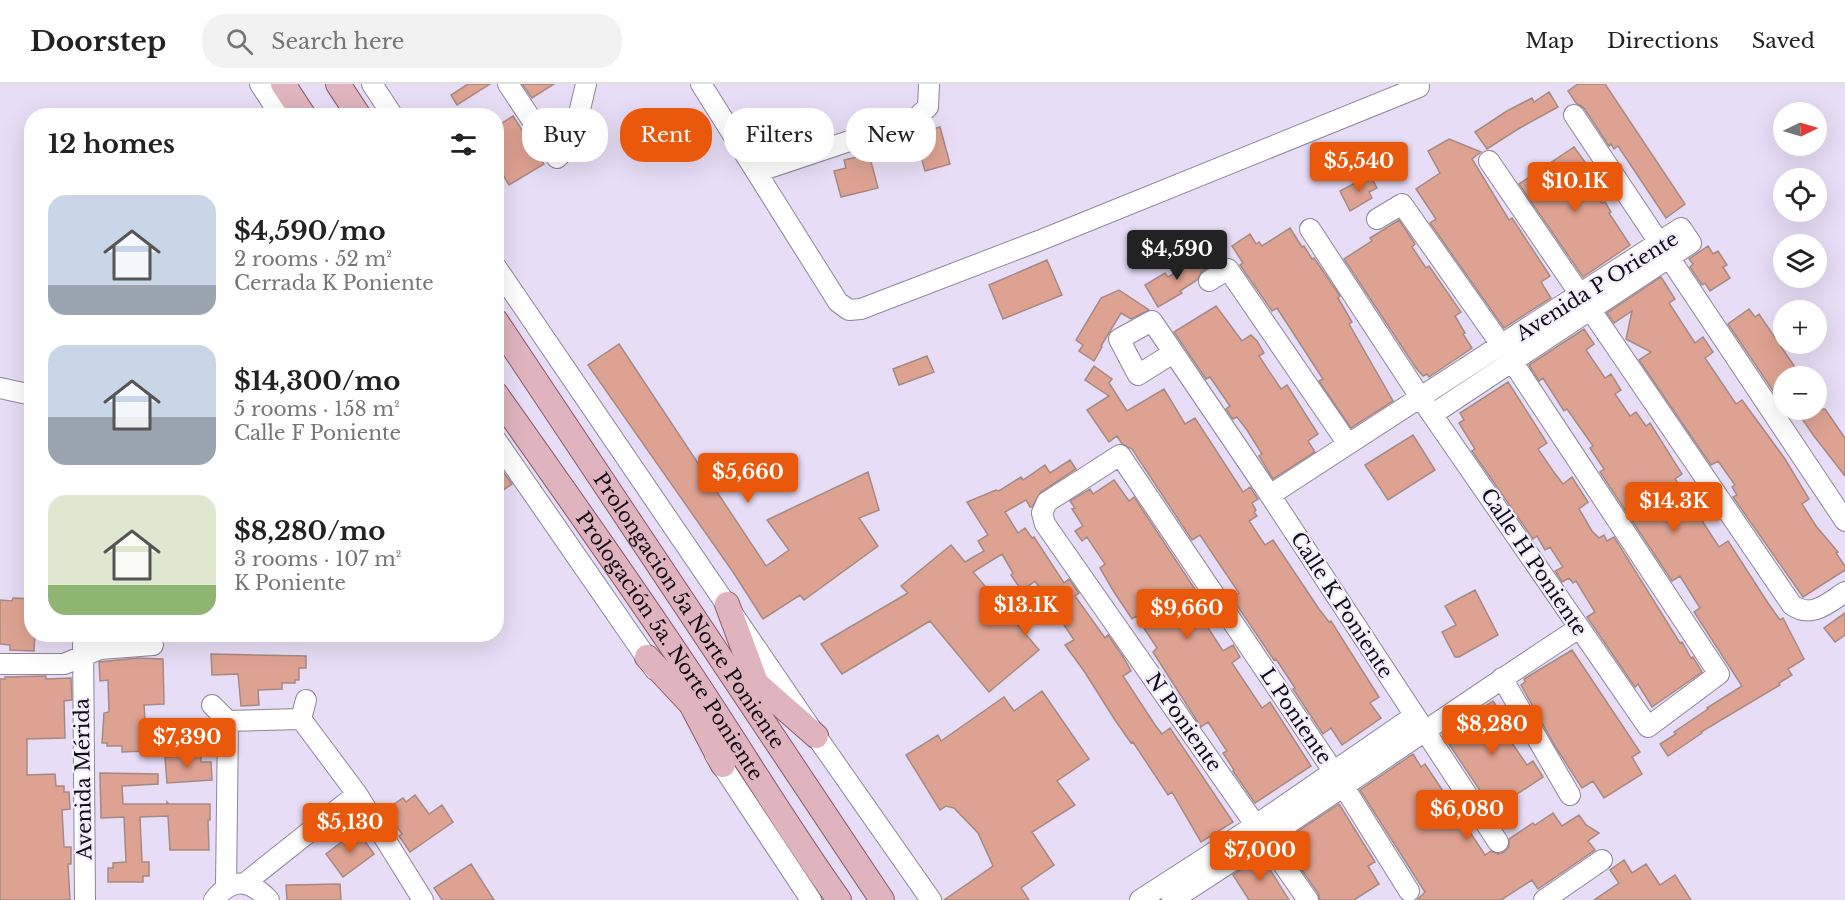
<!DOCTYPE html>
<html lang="en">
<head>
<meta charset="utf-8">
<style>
  body { margin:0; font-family:"Libre Baskerville",serif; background:#f2f2f2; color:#222; height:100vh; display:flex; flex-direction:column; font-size:22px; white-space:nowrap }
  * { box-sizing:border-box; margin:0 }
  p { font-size:20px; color:#767676 }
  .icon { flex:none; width:33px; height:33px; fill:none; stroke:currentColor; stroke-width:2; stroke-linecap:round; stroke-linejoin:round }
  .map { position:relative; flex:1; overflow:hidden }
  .panel { position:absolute; left:24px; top:24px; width:480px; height:534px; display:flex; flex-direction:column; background:#fff; border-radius:24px; box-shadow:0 6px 24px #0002 }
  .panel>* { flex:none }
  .top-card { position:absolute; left:522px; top:24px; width:570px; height:54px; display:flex; gap:12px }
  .needle { width:39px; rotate:85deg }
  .controls { position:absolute; left:1773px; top:18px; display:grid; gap:12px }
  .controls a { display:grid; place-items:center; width:54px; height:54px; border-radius:50%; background:#fff; box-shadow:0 6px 24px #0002; font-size:30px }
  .price { position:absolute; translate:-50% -51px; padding:0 14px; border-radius:6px; background:#ea580c; color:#fff; font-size:20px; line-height:39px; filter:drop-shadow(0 2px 3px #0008) }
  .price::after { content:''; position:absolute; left:50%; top:36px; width:18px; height:14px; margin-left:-9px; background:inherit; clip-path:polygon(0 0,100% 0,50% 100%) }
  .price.active { background:#222; color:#fff }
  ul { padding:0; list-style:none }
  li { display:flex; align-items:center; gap:18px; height:150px; padding:0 24px }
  li span { display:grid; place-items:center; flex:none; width:168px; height:120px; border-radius:18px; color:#555 }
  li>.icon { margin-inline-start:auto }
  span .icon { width:72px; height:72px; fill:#fffc; stroke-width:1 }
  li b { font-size:26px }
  h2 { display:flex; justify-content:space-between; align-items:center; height:72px; padding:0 24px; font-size:26px }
  .chip { padding:0 21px; border-radius:24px; background:#fff; box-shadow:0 6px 24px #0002; font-size:21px; line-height:54px }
  .chip.active { background:#ea580c; color:#fff }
  header { display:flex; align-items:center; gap:36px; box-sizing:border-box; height:84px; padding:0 30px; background:#fff; border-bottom:2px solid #e0e0e0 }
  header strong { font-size:28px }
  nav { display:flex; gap:33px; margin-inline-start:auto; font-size:21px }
  .search { width:420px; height:54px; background:#f2f2f2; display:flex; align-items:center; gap:15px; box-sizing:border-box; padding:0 21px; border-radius:24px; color:#767676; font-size:22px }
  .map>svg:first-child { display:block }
  .building { fill:#dea292; stroke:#a58a83; stroke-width:1.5 }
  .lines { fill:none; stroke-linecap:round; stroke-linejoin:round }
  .minor-casing { stroke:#8e859b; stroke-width:22 }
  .major-casing { stroke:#885968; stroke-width:26 }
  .minor { stroke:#fff; stroke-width:20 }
  .major { stroke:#dfb4bf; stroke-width:24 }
  .labels { text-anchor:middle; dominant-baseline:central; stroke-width:4.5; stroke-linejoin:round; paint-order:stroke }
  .street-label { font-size:20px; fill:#100d15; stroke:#f2edfb }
</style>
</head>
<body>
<header>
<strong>Doorstep</strong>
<div class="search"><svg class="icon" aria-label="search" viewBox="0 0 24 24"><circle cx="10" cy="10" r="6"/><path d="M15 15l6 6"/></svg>Search here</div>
<nav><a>Map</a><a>Directions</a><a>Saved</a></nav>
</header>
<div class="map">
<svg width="1845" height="816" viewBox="0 0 1845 816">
  <rect width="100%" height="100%" fill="#e7ddf6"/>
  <path class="building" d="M468 0H490L457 21 451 11Z
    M522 0H554L532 14Z
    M1578 0H1605L1685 120 1666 134 1618 62 1614 65 1611 60 1609 62 1584 24 1576 19 1568 7Z
    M1549 8 1558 23 1518 45 1487 65 1475 48 1507 27 1532 14 1534 18Z
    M513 32 544 80 509 101 496 79V43Z
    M940 43 950 80 925 87 915 50Z
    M1449 55 1481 68 1472 75 1509 136 1512 134 1550 192 1541 198 1551 214 1504 244 1430 139 1436 135 1416 105 1440 89 1428 67Z
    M1574 63 1585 78 1578 83 1602 119 1605 118 1611 128 1609 129 1630 161 1583 193 1519 100Z
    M869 70 878 104 841 113 834 87 846 84 844 76Z
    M1370 91 1377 104 1369 108 1372 114 1350 127 1340 107Z
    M1399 136 1415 160 1412 163 1426 184 1429 182 1461 228 1455 232 1465 249 1463 250 1472 264 1429 293 1427 290 1423 292 1416 284 1344 175 1372 157 1370 154Z
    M1290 144 1302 163 1304 162 1312 175 1314 174 1340 212 1338 214 1352 238 1349 240 1393 317 1351 344 1319 297 1323 295 1277 224 1272 227 1240 181 1243 179 1232 162 1250 150 1256 160 1259 158 1262 162Z
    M1708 162 1713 170 1718 167 1727 181 1723 183 1730 194 1710 207 1705 199 1702 201 1690 183 1693 180 1689 175Z
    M1206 170 1213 181 1202 187 1197 196 1180 207 1182 209 1158 223 1145 201 1165 189 1168 193Z
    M1047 176 1062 211 1003 235 989 201Z
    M1661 193 1675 215 1669 219 1695 259 1703 253 1713 268 1705 274 1736 320 1742 316 1785 375 1809 415 1802 420 1816 442 1838 468 1836 469 1845 482V486L1803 513 1733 413 1737 411 1732 403 1735 401 1718 377 1711 381 1639 276 1651 268 1626 255 1632 227 1614 239 1607 229Z
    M1119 206 1149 226 1131 235 1121 229 1101 262 1102 263 1094 277 1079 267 1083 261 1076 256 1101 214Z
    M1216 222 1242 257 1251 251 1257 257 1264 269 1259 272 1281 305 1287 301 1318 350 1308 357 1315 368 1273 395 1259 372 1262 370 1247 346 1237 333 1233 335 1226 325 1230 322 1210 293 1206 295 1174 248Z
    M1749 225 1755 233 1759 230 1801 292H1784V323L1728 240Z
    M1584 245 1594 260 1586 266 1605 294 1611 290 1621 306 1615 310 1630 332 1636 328 1646 342 1650 339 1682 390 1675 395 1690 417 1697 412 1707 426 1699 432 1719 463 1728 457 1768 519 1780 536 1783 534 1804 575 1788 585 1792 591 1779 599 1780 601 1701 648 1702 649 1668 672 1660 660 1676 650 1674 648 1708 625 1707 624 1742 602 1694 528 1700 524 1680 492 1672 497 1600 388 1604 385 1590 364 1593 362 1567 325 1564 327 1543 294 1539 297 1529 281Z
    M619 260 766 482 789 466 767 436 868 388 879 426 859 434 878 462 804 516 800 511 763 535 733 488 588 281Z
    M927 272 934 288 899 301 893 285Z
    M1094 282 1112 295 1109 299 1127 327 1164 305 1185 340 1195 334 1243 408 1250 403 1258 415 1252 419 1256 426 1254 428 1257 432 1249 437 1265 461 1273 456 1319 525 1329 538 1331 537 1379 613 1370 619 1381 634 1342 661 1331 644 1323 650 1293 605 1295 604 1276 575 1274 576 1232 514 1239 509 1200 451 1192 456 1132 365 1122 360 1117 352 1109 358 1087 326 1109 312 1085 296Z
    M1508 298 1547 359 1538 365 1553 387 1563 400 1572 393 1588 418 1579 425 1592 447 1599 454 1604 451 1607 457 1614 453 1680 559 1682 558 1691 574 1693 573 1702 588 1652 623 1638 600 1635 603 1587 533 1595 528 1576 497 1573 499 1569 494 1562 498 1555 487 1563 483 1550 463 1545 466 1537 452 1533 455 1472 367 1475 365 1459 339 1464 336 1460 329Z
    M1825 325 1845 354V392L1814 352 1796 326Z
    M1413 351 1435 386 1388 416 1365 381Z
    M1070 376 1076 385 1041 408 1032 423H1030L1026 416 1005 428 1018 449 1025 444 1032 454 1034 453 1064 499 1069 495 1079 509 1075 512 1105 554 1108 551 1124 574 1131 587 1123 592 1155 641 1162 650 1170 644 1233 738 1201 758 1172 708 1168 711 1133 658 1131 659 1115 636 1084 587 1065 561 1074 556 1035 497 1022 507 1011 491 1013 489 1002 470 973 488 1039 566 989 608 930 537 842 590 821 560 908 509 901 502 951 461 965 478 984 467 978 457 988 451 967 418 996 406 999 407 1021 393 1023 396 1045 381 1050 389Z
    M496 378 512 400 496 411Z
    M1114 396 1129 417 1134 413 1212 531 1203 536 1223 567 1233 561 1240 573 1232 579 1262 624 1270 618 1311 682 1255 719 1233 687 1234 686 1223 669 1227 667 1208 638 1201 643 1153 568 1157 564 1136 532 1132 535 1114 508 1100 484 1105 480 1087 453 1082 457 1075 447 1083 442 1072 425 1075 424 1070 417 1090 405 1093 410Z
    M1475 506 1498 551 1459 573H1455L1442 548 1456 541 1445 522Z
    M13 514 32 515V550H35L34 567 10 566V561L0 560V516L12 517Z
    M1845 529V551L1835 558 1824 544Z
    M1572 566 1640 668 1632 673 1642 690 1604 714 1593 697 1582 704 1555 662 1521 601 1525 598 1524 595Z
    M211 570 306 572V584H299V596H295V599H282V605L258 606 259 621 241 622 238 590 212 591Z
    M137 574 163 575 164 620 144 621 147 667 122 668V662H107V659H102L104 629 109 628 108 596 100 597 99 578Z
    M46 592V595L71 594 72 616 64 617 65 654 27 655V691L55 690 56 702H64V708H69L70 725 62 726 64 763H71V780H68L70 816H0V595H5V593Z
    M1042 607 1089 675 1057 697 1075 721 1032 748 1054 781 1021 804 1029 816H944L993 782 978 749 954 724 946 722 940 726 906 671 938 651 941 657 1004 613 1014 627Z
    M1493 617 1512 646 1506 650 1527 681 1533 677 1543 693 1493 726 1443 651Z
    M1413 670 1421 683 1425 680 1437 698 1485 771 1491 767 1498 770 1504 768 1509 763V755L1533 739 1535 741 1553 729 1562 742 1579 731 1586 741 1599 749 1588 757 1595 766 1538 805 1532 796 1501 816H1417L1425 808 1360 706Z
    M201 671V678H211L212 696 167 699 165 673Z
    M100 689 158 690V700L122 702 123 720H167V718L169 720H210V736H208L209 766H170L168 732 140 733 142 778H149V792H143V798H108V784H113V779L126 778 124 733 101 734Z
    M415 711 429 730 442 721 453 738 410 768 399 752 402 750 385 726 403 714 406 718Z
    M1339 720 1375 778 1368 782 1379 800 1354 816H1320L1318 809 1282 758Z
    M357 746 374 770 343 793 326 770Z
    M1261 772 1269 784 1289 816H1249L1233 791Z
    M1624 776 1632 789 1646 780 1660 801 1675 791 1691 816H1594L1619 799 1610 786Z
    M471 780 494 816H442L434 804Z
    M340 800 341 816H287L286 801Z"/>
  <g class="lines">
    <g class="minor-casing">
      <path id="minor" d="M260 0 281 32
        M372 0 393 32
        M508 0 557 74 572 59 586 0
        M701 0 838 218 849 226 861 225 1041 156 1419 3
        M1574 31 1845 437
        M1489 77 1792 521C1812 535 1828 519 1845 508
        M757 88 915 35 928 23 929 0
        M1310 145 1420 313 1648 643 1719 590 1502 262 1402 120 1377 135
        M496 183 816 652 931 816
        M1209 197 1228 185 1348 360
        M1173 269 1138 291 1119 255 1152 237 1270 411 1498 758
        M0 304 32 311
        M496 356 655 586
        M1270 411 1681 144 1691 159 1433 330
        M83 550 85 816
        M0 580H64L100 565 153 561
        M1502 594 1570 711
        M212 621 228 637
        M301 635 306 616
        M715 671 811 816
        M245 799 357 710
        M226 803 228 637 301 635 357 710 423 816
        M214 816C233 792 250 796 269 816
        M1140 816 1256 741 1414 632
        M1172 816C1310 728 1442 633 1579 544
        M1308 816 1045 440 1042 429 1047 418 1120 371 1344 703 1409 807
        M1544 816 1602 776"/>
    </g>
    <g class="major-casing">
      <g id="major">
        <path d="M283 0 304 32"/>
        <path d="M338 0 359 32"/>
        <path id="s1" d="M496 237 882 816"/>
        <path id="s2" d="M496 310C562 403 628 496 691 591 741 666 787 743 839 816"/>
        <path d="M727 520 764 620"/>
        <path d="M647 573 688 617"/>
        <path d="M683 596 692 622 723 681"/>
        <path d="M757 600 816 652"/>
      </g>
    </g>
    <use href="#minor" class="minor"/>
    <use href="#major" class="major"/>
  </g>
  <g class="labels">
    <g class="street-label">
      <text transform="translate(1597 202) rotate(-32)">Avenida P Oriente</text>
      <text transform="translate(1534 478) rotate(56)">Calle H Poniente</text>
      <text transform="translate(1342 521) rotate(57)">Calle K Poniente</text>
      <text stroke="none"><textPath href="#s1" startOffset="348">Prolongacion 5a Norte Poniente</textPath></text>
      <text stroke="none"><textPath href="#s2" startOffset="306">Prologación 5a. Norte Poniente</textPath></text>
      <text transform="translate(1296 632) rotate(56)">L Poniente</text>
      <text transform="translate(1184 638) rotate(55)">N Poniente</text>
      <text transform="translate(83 695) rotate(-91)">Avenida Mérida</text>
    </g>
  </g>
</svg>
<div class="controls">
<a><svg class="needle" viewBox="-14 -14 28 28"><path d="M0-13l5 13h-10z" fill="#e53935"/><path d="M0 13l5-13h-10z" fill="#767676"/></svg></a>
<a><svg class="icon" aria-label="locate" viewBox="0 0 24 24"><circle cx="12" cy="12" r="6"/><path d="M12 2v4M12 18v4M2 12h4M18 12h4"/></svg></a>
<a><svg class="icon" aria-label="layers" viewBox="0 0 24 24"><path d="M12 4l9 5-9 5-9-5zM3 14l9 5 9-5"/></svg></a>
<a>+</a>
<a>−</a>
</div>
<b class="price" style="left:1359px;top:109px">$5,540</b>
<b class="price" style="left:1575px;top:129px">$10.1K</b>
<b class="price active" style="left:1177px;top:197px">$4,590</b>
<b class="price" style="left:748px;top:420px">$5,660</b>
<b class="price" style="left:1674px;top:449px">$14.3K</b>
<b class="price" style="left:1026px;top:553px">$13.1K</b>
<b class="price" style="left:1187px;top:556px">$9,660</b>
<b class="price" style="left:1492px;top:672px">$8,280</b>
<b class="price" style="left:187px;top:685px">$7,390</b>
<b class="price" style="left:1467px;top:757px">$6,080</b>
<b class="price" style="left:350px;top:770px">$5,130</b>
<b class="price" style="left:1260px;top:798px">$7,000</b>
<div class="top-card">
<a class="chip">Buy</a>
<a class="chip active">Rent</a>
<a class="chip">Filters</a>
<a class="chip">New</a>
</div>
<section class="panel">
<h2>12 homes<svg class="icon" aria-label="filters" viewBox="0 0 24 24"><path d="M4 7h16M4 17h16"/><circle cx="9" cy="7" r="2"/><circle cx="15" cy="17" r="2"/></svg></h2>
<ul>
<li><span style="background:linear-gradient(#c9d6e8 75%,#9aa5b1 0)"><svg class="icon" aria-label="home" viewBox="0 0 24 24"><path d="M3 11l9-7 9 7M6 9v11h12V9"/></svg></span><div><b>$4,590/mo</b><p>2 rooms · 52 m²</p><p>Cerrada K Poniente</p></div></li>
<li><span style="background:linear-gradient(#c9d6e8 60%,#9aa5b1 0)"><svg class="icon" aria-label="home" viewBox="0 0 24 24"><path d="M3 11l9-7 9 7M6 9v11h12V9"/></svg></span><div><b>$14,300/mo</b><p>5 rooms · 158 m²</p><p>Calle F Poniente</p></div></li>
<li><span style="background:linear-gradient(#dfe7d0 75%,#8fb573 0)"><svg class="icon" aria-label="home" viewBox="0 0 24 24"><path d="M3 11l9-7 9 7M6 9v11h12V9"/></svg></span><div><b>$8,280/mo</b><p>3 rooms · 107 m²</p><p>K Poniente</p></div></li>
</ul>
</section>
</div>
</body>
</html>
